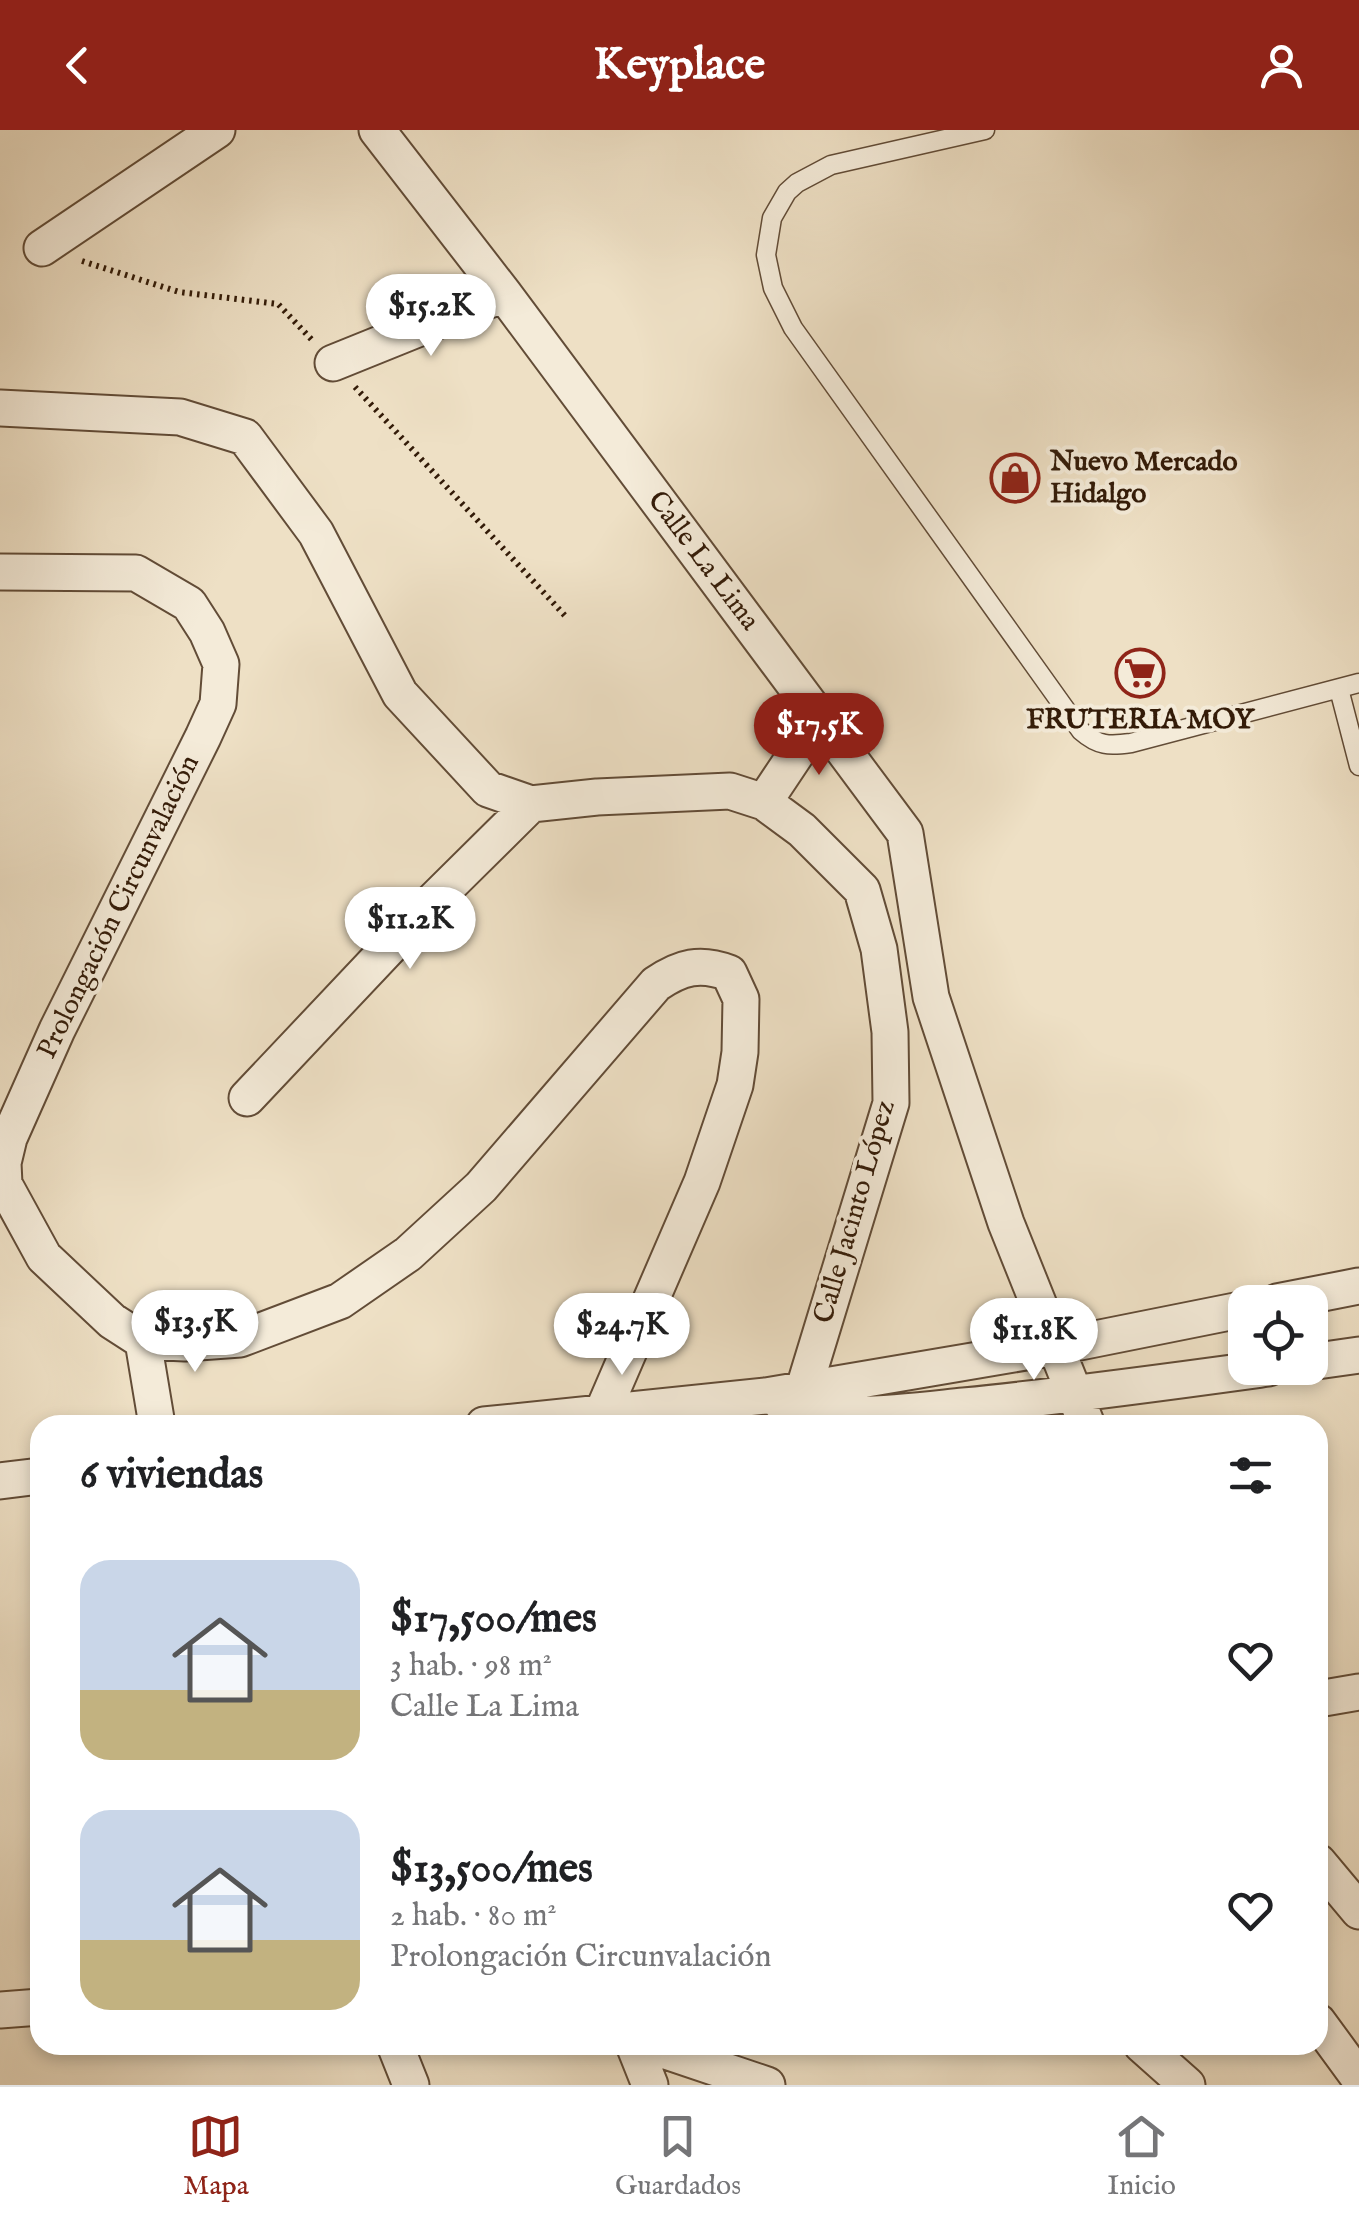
<!DOCTYPE html>
<html lang="es">
<head>
<meta charset="utf-8">
<style>
  body { margin:0; font-family:"IM FELL English",serif; background:#f6f6f6; color:#202124; height:100vh; display:flex; flex-direction:column; font-size:38px; white-space:nowrap }
  * { box-sizing:border-box; margin:0 }
  p { font-size:32px; color:#757577 }
  .icon { flex:none; width:55px; height:55px; fill:none; stroke:currentColor; stroke-width:2; stroke-linecap:round; stroke-linejoin:round }
  .map { position:relative; flex:1; overflow:hidden }
  .panel { position:absolute; left:30px; top:1285px; width:1298px; height:640px; display:flex; flex-direction:column; background:#fff; border-radius:30px; box-shadow:0 5px 15px #0003 }
  .panel>* { flex:none }
  .buttons { position:absolute; left:1228px; top:1155px; display:grid; gap:20px }
  .buttons a { display:grid; place-items:center; width:100px; height:100px; border-radius:20px; background:#fff; box-shadow:0 5px 15px #0003; font-size:50px }
  .price { position:absolute; translate:-50% -85px; padding:0 22px; border-radius:35px; background:#fff; color:#222; font-size:32px; line-height:65px; filter:drop-shadow(0 2px 5px #0008) }
  .price::after { content:''; position:absolute; left:50%; top:60px; width:30px; height:22px; margin-left:-15px; background:inherit; clip-path:polygon(0 0,100% 0,50% 100%) }
  .price.on { background:#8f2418; color:#fff }
  ul { padding:0; list-style:none }
  li { display:flex; align-items:center; gap:30px; height:250px; padding:0 50px }
  li span { display:grid; place-items:center; flex:none; width:280px; height:200px; border-radius:30px; color:#555 }
  li>.icon { margin-inline-start:auto }
  span .icon { width:120px; height:120px; fill:#fffc; stroke-width:1 }
  li b { font-size:42px }
  h2 { display:flex; justify-content:space-between; align-items:center; height:120px; padding:0 50px; font-size:42px }
  header { display:flex; justify-content:space-between; align-items:center; height:130px; padding:0 50px; background:#8f2418; color:#fff; font-size:45px; font-weight:800 }
  .menu { display:flex; justify-content:space-around; align-items:center; height:140px; border-top:2px solid #e0e0e0; background:#fff; font-size:28px; color:#757577 }
  .menu a { display:grid; justify-items:center; gap:5px }
  .menu .on { color:#8f2418 }
  .map>svg:first-child { display:block }
  .lines { fill:none; stroke-linecap:round; stroke-linejoin:round }
  .service-casing { stroke:#624c37; stroke-width:21 }
  .minor-casing { stroke:#624c37; stroke-width:39 }
  .path { stroke:#331b08; stroke-width:6; stroke-dasharray:2.5 5; stroke-linecap:butt }
  .service { stroke:#f4ebd9; stroke-width:18 }
  .minor { stroke:#f4ebd9; stroke-width:35 }
  .labels { text-anchor:middle; dominant-baseline:central; stroke-width:8; stroke-linejoin:round; paint-order:stroke }
  .poi-label { font-size:28px; font-weight:bold; fill:#331b08; stroke:#f4ebd9; text-anchor:start }
  .street-label { font-size:28px; fill:#331b08; stroke:#f4ebd9 }
</style>
</head>
<body>
<header><svg class="icon" aria-label="back" viewBox="0 0 24 24"><path d="M15 5l-7 7 7 7"/></svg>Keyplace<svg class="icon" aria-label="person" viewBox="0 0 24 24"><circle cx="12" cy="8" r="4"/><path d="M4 21q1-7 8-7t8 7"/></svg></header>
<div class="map">
<svg width="1359" height="1955" viewBox="0 0 1359 1955">
  <rect width="100%" height="100%" fill="#eee0c5"/>
  <filter id="stains"><feTurbulence type="fractalNoise" baseFrequency=".002" numOctaves="4"/><feColorMatrix values="0 0 0 0 .2 0 0 0 0 .09 0 0 0 0 .02 0 0 0 .5 -.17"/></filter>
  <radialGradient id="worn" r=".72"><stop offset=".6" stop-color="#630" stop-opacity="0"/><stop offset="1" stop-color="#630" stop-opacity=".3"/></radialGradient>
  <g class="lines">
    <g class="service-casing">
      <path id="service" d="M985 0 831 35 797 53 787 62 772 88 766 125 773 158 793 198 1081 601C1098 616 1109 616 1131 613L1359 553
        M1339 559 1359 636"/>
    </g>
    <g class="minor-casing">
      <path id="minor" d="M377 0 504 164 905 703 931 867 1006 1093 1087 1295
        M42 118 217 0
        M333 233 504 164
        M0 278 180 287 245 307 316 403 400 564 488 659 531 674 597 667 730 661 764 672 802 700 862 760 879 819 890 902 891 973 804 1258 797 1295
        M0 442 136 443 189 474 207 502 221 534 218 574 203 607 57 900 9 1008 3 1033 4 1054 44 1127 112 1191 143 1211 185 1213 240 1209 340 1171 408 1124 481 1057 656 854C681 837 700 832 729 843L741 869 740 922 735 955 702 1052 597 1295
        M764 672 820 588
        M247 968 433 771 531 674
        M1277 1172 1359 1156
        M143 1211 157 1295
        M1310 1232 1359 1225
        M781 1273C824 1294 914 1281 964 1276 1066 1266 1167 1252 1269 1238
        M484 1295 766 1266 1055 1217 1245 1179
        M0 1351 40 1346
        M1324 1568 1359 1562
        M1318 1732 1359 1781
        M0 1880 40 1877
        M1318 1892 1359 1948
        M395 1915 411 1955
        M634 1915 650 1955
        M648 1915 767 1955
        M1142 1915 1187 1955"/>
    </g>
    <path class="path" d="M82 131 179 162 278 174 313 211
      M355 257 568 489"/>
    <use href="#service" class="service"/>
    <use href="#minor" class="minor"/>
  </g>
  <defs>
    <g id="shop-ring" transform="scale(2.5)"><circle r="9.5" fill="#f4ebd9" stroke="#8f2418" stroke-width="1.5"/><path d="M-5-2.5h2.3a2.7 3.5 0 0 1 5.4 0H5L5.5 6h-11ZM-1.5-2.5h3a1.5 2.3 0 0 0-3 0Z" fill="#8f2418"/></g>
    <g id="supermarket-ring" transform="scale(2.5)"><circle r="9.5" fill="#f4ebd9" stroke="#8f2418" stroke-width="1.5"/><path d="M-6-5.5h2.5l.6 2H6L4.5 2H-2.5L-4.4-4H-6ZM-1.5 3.2a1.3 1.3 0 1 0 .1 0ZM3 3.2a1.3 1.3 0 1 0 .1 0Z" fill="#8f2418"/></g>
  </defs>
  <g fill-rule="evenodd">
    <use href="#shop-ring" x="1015" y="348"/>
    <use href="#supermarket-ring" x="1140" y="543"/>
  </g>
  <g class="labels">
    <g class="poi-label">
      <text x="1050" y="332">Nuevo Mercado<tspan x="1050" dy="32">Hidalgo</tspan></text>
      <text x="1140" y="590" text-anchor="middle">FRUTERIA MOY</text>
    </g>
    <g class="street-label">
      <text transform="translate(703 431) rotate(53)">Calle La Lima</text>
      <text transform="translate(119 777) rotate(-64)">Prolongación Circunvalación</text>
      <text transform="translate(855 1082) rotate(-74)">Calle Jacinto López</text>
    </g>
  </g>
  <rect width="100%" height="100%" filter="url(#stains)"/>
  <rect width="100%" height="100%" fill="url(#worn)"/>
</svg>
<div class="buttons">
<a><svg class="icon" aria-label="locate" viewBox="0 0 24 24"><circle cx="12" cy="12" r="6"/><path d="M12 2v4M12 18v4M2 12h4M18 12h4"/></svg></a>
</div>
<b class="price" style="left:431px;top:229px">$15.2K</b>
<b class="price on" style="left:819px;top:648px">$17.5K</b>
<b class="price" style="left:410px;top:842px">$11.2K</b>
<b class="price" style="left:195px;top:1245px">$13.5K</b>
<b class="price" style="left:622px;top:1248px">$24.7K</b>
<b class="price" style="left:1034px;top:1253px">$11.8K</b>
<section class="panel">
<h2>6 viviendas<svg class="icon" aria-label="filters" viewBox="0 0 24 24"><path d="M4 7h16M4 17h16"/><circle cx="9" cy="7" r="2"/><circle cx="15" cy="17" r="2"/></svg></h2>
<ul>
<li><span style="background:linear-gradient(#c9d6e8 65%,#c2b280 0)"><svg class="icon" aria-label="home" viewBox="0 0 24 24"><path d="M3 11l9-7 9 7M6 9v11h12V9"/></svg></span><div><b>$17,500/mes</b><p>3 hab. · 98 m²</p><p>Calle La Lima</p></div><svg class="icon" aria-label="heart" viewBox="0 0 24 24"><path d="M12 20l-8-8c-3-5 5-10 8-4 3-6 11-1 8 4z"/></svg></li>
<li><span style="background:linear-gradient(#c9d6e8 65%,#c2b280 0)"><svg class="icon" aria-label="home" viewBox="0 0 24 24"><path d="M3 11l9-7 9 7M6 9v11h12V9"/></svg></span><div><b>$13,500/mes</b><p>2 hab. · 80 m²</p><p>Prolongación Circunvalación</p></div><svg class="icon" aria-label="heart" viewBox="0 0 24 24"><path d="M12 20l-8-8c-3-5 5-10 8-4 3-6 11-1 8 4z"/></svg></li>
</ul>
</section>
</div>
<nav class="menu">
<a class="on"><svg class="icon" aria-label="map" viewBox="0 0 24 24"><path d="M3 6l6-2 6 2 6-2v14l-6 2-6-2-6 2zM9 4v14M15 6v14"/></svg>Mapa</a>
<a><svg class="icon" aria-label="saved" viewBox="0 0 24 24"><path d="M7 4h10v16l-5-4-5 4z"/></svg>Guardados</a>
<a><svg class="icon" aria-label="home" viewBox="0 0 24 24"><path d="M3 11l9-7 9 7M6 9v11h12V9"/></svg>Inicio</a>
</nav>
</body>
</html>
